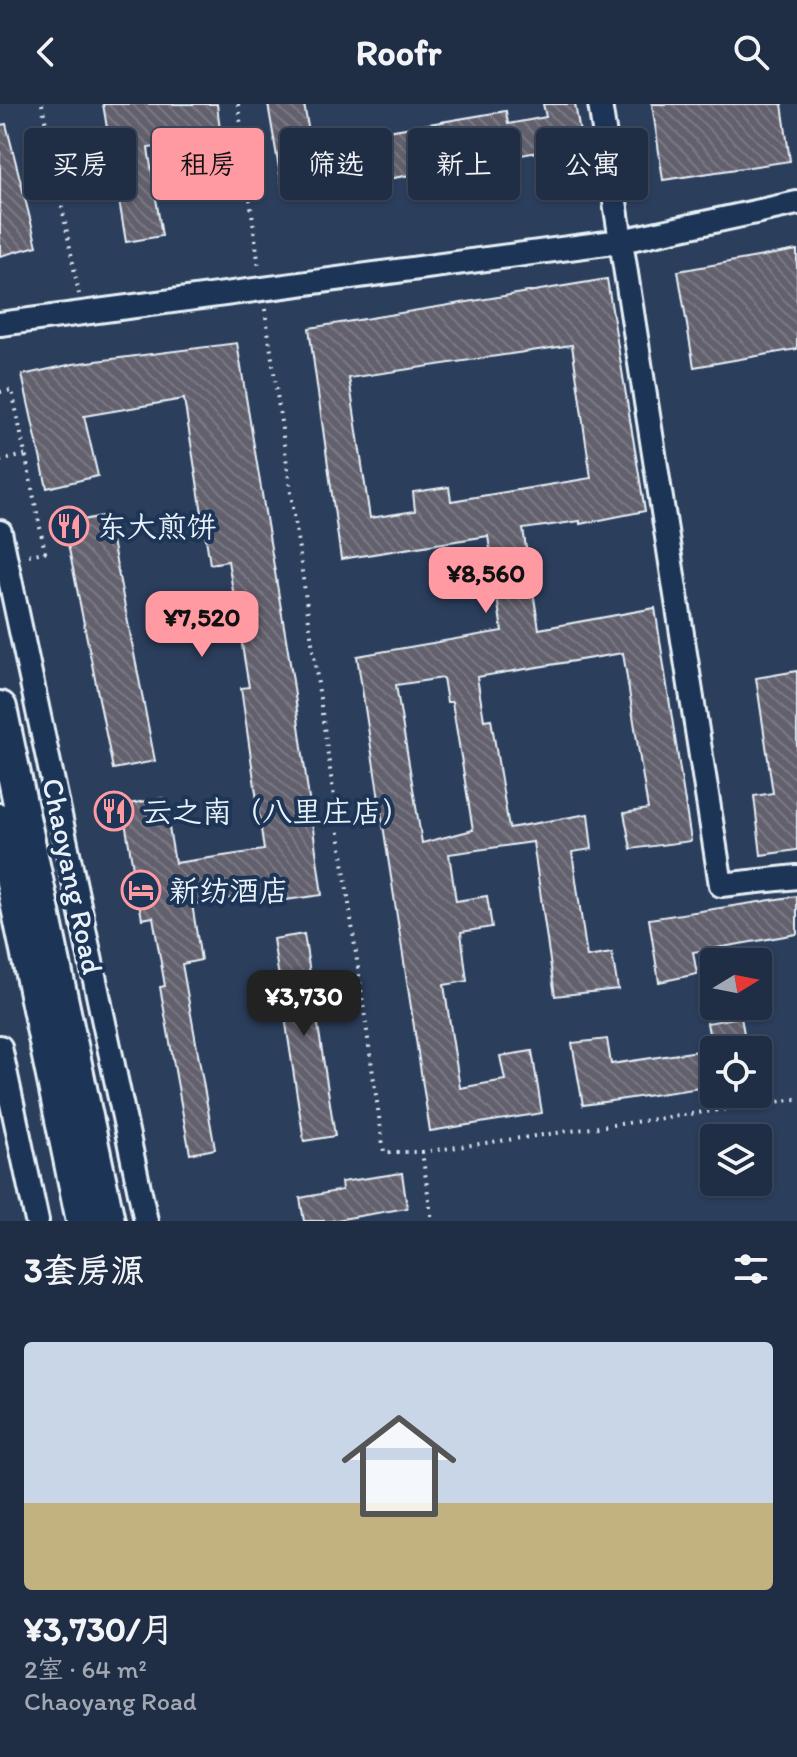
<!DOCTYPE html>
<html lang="zh">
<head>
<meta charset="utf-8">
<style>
  body { margin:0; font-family:Itim,"LXGW WenKai TC",sans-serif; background:#28364c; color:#f1f3f6; height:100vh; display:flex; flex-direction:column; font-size:30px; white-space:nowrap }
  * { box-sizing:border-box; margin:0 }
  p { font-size:26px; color:#a2a8b3 }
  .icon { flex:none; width:44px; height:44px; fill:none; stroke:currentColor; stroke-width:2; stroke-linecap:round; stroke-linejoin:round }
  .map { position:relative; height:1117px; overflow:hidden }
  .sheet { display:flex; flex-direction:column; background:#202e45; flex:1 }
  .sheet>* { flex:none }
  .top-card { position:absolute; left:24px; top:24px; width:750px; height:72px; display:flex; gap:16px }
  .needle { width:52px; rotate:80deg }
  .buttons { position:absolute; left:700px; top:844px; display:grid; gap:16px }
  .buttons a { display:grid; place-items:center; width:72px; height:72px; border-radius:8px; background:#202e45; box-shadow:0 2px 6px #0004,0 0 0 2px #3d4a5e; font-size:40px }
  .price { position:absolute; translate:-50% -68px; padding:0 18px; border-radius:16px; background:#ff9aa2; color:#111; font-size:26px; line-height:52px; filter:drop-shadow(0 2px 4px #0008) }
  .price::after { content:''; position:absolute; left:50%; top:48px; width:24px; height:18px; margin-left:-12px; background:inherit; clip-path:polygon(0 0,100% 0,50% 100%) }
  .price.active { background:#222; color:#fff }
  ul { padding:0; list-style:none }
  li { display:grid; align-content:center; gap:16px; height:424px; padding:0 24px }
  li span { display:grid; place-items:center; height:248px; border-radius:8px; color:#555 }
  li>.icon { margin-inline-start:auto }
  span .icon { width:144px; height:144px; fill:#fffc; stroke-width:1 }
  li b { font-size:34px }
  h2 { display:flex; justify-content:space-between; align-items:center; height:96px; padding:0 24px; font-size:34px }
  .chip { padding:0 28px; border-radius:8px; background:#202e45; box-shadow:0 2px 6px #0004,0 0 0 2px #3d4a5e; font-size:28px; line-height:72px }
  .chip.active { background:#ff9aa2; color:#111 }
  header { display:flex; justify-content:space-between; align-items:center; height:104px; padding:0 24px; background:#202e45; font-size:36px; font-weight:700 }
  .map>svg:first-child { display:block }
  .building { fill:url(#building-back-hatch); stroke:#e8f1f8; stroke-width:2; fill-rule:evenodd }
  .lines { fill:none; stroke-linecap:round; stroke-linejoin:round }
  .minor-casing { stroke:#e8f1f8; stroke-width:28 }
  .highway-casing { stroke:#e8f1f8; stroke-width:38 }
  .path { stroke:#e8f1f8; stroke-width:4; stroke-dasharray:2 6; stroke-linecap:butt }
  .minor { stroke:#1d3557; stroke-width:22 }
  .highway { stroke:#1d3557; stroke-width:32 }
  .labels { text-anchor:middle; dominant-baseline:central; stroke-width:8; stroke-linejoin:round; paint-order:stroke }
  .poi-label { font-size:30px; fill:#e8f1f8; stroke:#1d3557; text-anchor:start }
  .street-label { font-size:30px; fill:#e8f1f8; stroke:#1d3557 }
</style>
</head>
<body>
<header><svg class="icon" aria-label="back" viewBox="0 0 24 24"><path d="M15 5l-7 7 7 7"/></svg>Roofr<svg class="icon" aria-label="search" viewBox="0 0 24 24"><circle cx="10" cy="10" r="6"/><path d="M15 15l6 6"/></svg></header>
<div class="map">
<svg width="797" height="1117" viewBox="0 0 797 1117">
  <defs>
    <pattern id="building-back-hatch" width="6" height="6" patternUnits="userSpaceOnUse" patternTransform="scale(2)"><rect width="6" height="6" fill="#64616e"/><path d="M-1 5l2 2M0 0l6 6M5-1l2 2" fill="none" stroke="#7a7883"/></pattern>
  </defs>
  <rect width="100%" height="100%" fill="#2b3e5c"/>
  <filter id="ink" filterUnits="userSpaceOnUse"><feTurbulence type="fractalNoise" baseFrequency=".0125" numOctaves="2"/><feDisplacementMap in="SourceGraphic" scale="16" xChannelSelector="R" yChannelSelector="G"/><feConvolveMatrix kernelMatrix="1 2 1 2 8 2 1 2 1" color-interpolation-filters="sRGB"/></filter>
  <g filter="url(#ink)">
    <path class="building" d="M103 0H217L221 35 148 44 162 132 126 138Z
      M268 0H304L311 40 506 7 508 20 546 13 543 0H575L582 40 338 84 337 79 283 88Z
      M652 0H782L790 57 663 76Z
      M6 20 37 142 0 152V21Z
      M797 146V245L694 263 678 167Z
      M607 175 645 407 580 420V417L523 425 539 525 655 504 691 737 631 745 624 709 648 705 623 549 477 573 484 616 491 615 509 724 588 710 592 745 572 748 587 853 612 849 618 885 555 892 533 738 449 750 456 797 487 792 492 823 461 828 467 877 444 881 460 984 505 976 500 952 532 947 542 1009 430 1027 357 552 502 527 488 432 341 455 309 224ZM572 241 591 374 451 397 449 383 413 388 415 407 370 414 349 274ZM443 574 447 598H452L473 726 422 739 396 581Z
      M237 239 293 577 322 791 271 798 270 789 192 800 201 856 182 860 215 1045 190 1050 160 883 165 882 153 813 142 815 122 701 164 694 175 759 264 746 241 584 249 583 228 457 210 460 184 295 84 312 98 372 47 384 22 271 73 260Z
      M107 411 155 657 113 665 64 420Z
      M797 567V746L761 751 754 692 773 689 756 574Z
      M797 792V830L693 848 697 870 659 878 649 815Z
      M304 830 335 1032 304 1037 273 835Z
      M741 913 747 946H714V982L583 1001 572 939 607 935 611 960 712 945 707 919Z
      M402 1069 407 1104 330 1117H304L300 1094 342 1086 341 1078Z"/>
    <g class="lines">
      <g class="minor-casing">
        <path id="minor" d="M600 0 621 137 797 99
          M0 220 621 137 721 781 797 773
          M0 428 146 1117
          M0 943 37 1117"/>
      </g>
      <g class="highway-casing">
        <path id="highway" d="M0 604 108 1117
          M0 716 83 1117"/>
      </g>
      <path class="path" d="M42 0 79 190
        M238 0 259 164
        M265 205 384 1048H422L432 1117
        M0 288 12 286 45 448 28 451
        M0 357 25 351
        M422 1048 797 995"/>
      <use href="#minor" class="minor"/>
      <use href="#highway" class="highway"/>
    </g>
  </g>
  <defs>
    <g id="restaurant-ring" transform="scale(2)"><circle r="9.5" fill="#1d3557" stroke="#ff9aa2" stroke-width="1.5"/><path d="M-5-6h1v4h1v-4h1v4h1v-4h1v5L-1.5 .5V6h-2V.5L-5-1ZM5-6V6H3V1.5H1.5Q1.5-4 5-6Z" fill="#ff9aa2"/></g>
    <g id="hotel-ring" transform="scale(2)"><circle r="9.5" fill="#1d3557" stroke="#ff9aa2" stroke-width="1.5"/><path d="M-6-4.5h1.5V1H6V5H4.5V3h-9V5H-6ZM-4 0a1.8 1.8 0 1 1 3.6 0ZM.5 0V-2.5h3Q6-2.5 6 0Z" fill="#ff9aa2"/></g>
  </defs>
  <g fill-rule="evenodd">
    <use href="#restaurant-ring" x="69" y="422"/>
    <use href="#restaurant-ring" x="114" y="707"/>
    <use href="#hotel-ring" x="141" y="786"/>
  </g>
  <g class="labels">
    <g class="poi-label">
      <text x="97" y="422">东大煎饼</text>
      <text x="142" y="707">云之南（八里庄店）</text>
      <text x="169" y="786">新纺酒店</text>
    </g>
    <g class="street-label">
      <text transform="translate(73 772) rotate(78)">Chaoyang Road</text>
    </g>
  </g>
</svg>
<div class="buttons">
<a><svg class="needle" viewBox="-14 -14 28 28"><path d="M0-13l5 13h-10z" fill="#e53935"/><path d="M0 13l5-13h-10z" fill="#a2a8b3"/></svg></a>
<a><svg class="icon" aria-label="locate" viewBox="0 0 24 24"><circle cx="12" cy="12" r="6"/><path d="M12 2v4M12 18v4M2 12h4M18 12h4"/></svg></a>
<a><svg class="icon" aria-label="layers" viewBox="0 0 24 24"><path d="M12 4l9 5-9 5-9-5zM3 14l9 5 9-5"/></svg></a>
</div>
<b class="price" style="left:486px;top:511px">¥8,560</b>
<b class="price" style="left:202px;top:555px">¥7,520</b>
<b class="price active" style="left:304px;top:934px">¥3,730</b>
<div class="top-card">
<a class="chip">买房</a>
<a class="chip active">租房</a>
<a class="chip">筛选</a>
<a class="chip">新上</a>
<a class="chip">公寓</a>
</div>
</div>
<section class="sheet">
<h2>3套房源<svg class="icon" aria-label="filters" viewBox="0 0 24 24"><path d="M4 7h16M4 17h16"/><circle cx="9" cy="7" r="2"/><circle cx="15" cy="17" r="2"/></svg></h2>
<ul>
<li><span style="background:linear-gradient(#c9d6e8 65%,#c2b280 0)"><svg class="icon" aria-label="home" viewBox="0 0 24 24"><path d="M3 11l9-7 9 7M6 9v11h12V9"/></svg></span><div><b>¥3,730/月</b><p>2室 · 64 m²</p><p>Chaoyang Road</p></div></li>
</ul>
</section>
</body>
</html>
